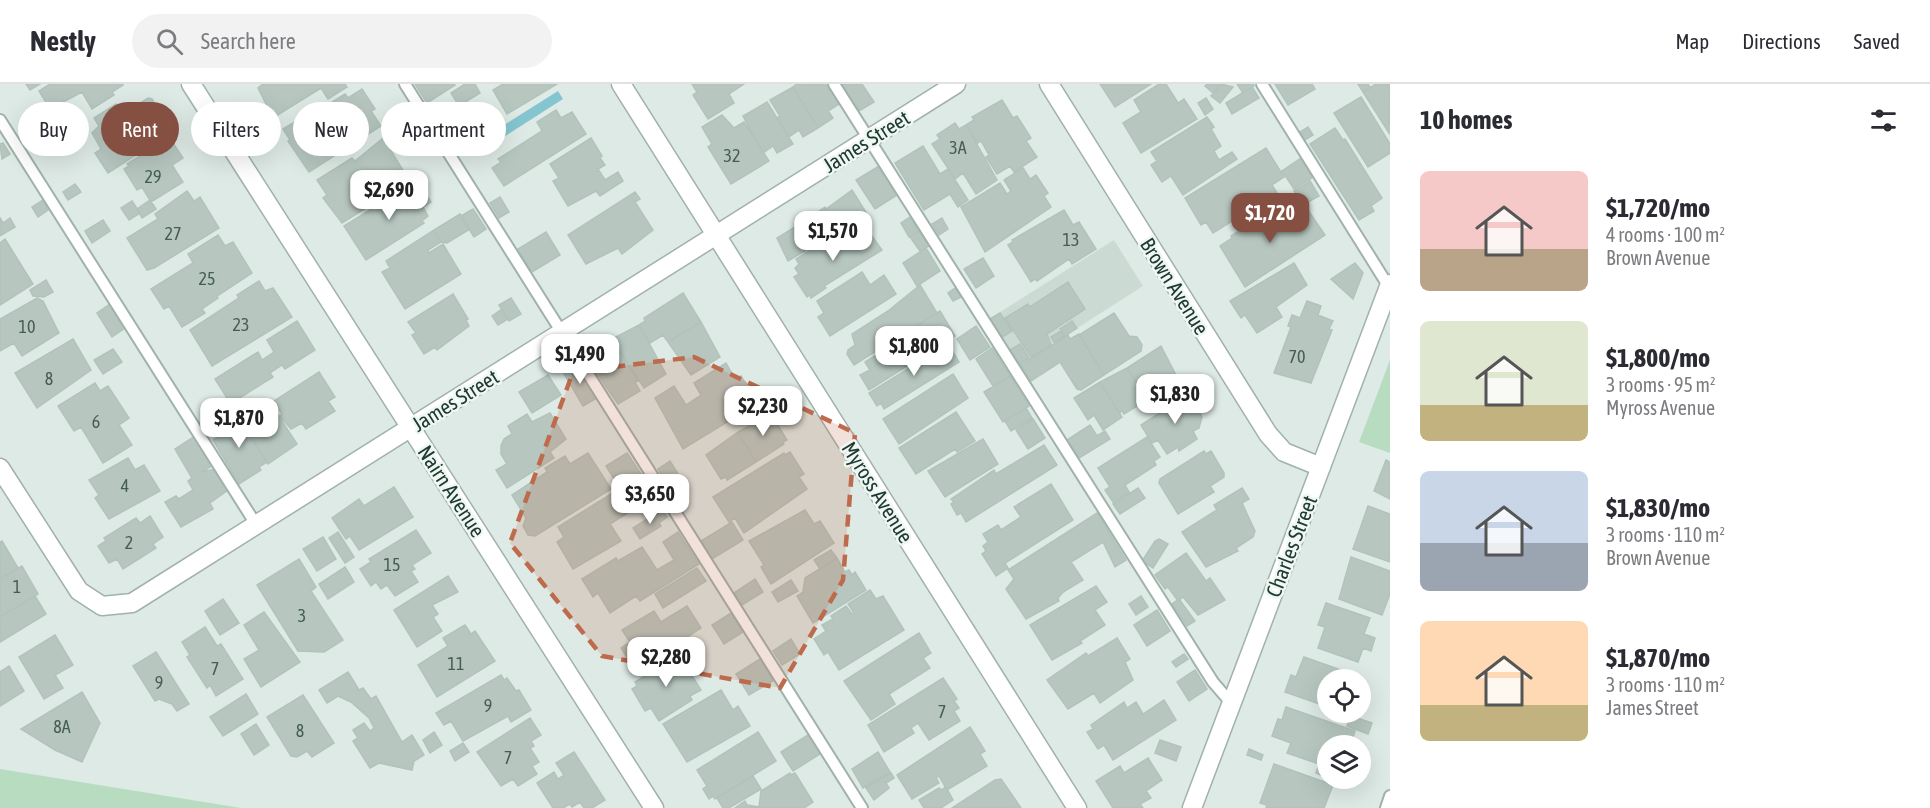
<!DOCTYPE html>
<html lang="en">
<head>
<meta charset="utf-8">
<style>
  body { margin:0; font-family:"Asap Condensed",sans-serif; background:#f2f2f3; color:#2b2b33; height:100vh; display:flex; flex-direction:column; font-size:22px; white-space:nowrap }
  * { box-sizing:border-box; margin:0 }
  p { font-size:20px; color:#7c7c81 }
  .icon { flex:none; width:33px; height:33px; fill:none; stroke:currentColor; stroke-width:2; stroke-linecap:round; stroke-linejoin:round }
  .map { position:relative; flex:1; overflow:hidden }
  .details { display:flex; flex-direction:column; background:#fff; width:540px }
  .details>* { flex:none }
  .guide { position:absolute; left:18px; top:18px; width:570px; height:54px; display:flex; gap:12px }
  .fabs { position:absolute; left:1317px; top:585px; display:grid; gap:12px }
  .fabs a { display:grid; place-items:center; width:54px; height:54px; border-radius:50%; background:#fff; box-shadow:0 6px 24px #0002; font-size:30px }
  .price { position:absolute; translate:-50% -51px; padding:0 14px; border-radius:12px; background:#fff; color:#222; font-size:20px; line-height:39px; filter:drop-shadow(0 2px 3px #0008) }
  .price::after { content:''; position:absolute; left:50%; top:36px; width:18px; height:14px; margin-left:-9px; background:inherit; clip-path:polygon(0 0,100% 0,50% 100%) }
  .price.selected { background:#854f42; color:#fff }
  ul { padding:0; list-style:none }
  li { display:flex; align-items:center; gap:18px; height:150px; padding:0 30px }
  li span { display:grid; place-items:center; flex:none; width:168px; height:120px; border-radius:9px; color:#555 }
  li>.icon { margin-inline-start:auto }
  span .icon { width:72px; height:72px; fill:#fffc; stroke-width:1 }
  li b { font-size:26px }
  h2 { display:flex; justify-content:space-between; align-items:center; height:72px; padding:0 30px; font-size:26px }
  .tag { padding:0 21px; border-radius:27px; background:#fff; box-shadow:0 6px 24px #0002; font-size:21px; line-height:54px }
  .tag.selected { background:#854f42; color:#fff }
  header { display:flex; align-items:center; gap:36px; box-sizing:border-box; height:84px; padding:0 30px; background:#fff; border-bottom:2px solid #e1e1e2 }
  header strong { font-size:28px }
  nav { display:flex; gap:33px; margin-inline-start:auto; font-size:21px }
  .search { width:420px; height:54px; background:#f2f2f3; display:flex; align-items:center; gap:15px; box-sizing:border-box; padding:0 21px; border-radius:33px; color:#7c7c81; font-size:22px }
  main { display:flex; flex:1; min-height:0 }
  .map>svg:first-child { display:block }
  .built { fill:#ccdad4 }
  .green { fill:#b7dcc0 }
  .water { fill:#85c5d0 }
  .building { fill:#b7c7c0; stroke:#b1c3bb; stroke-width:1.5 }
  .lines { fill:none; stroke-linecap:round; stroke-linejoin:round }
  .lane-casing { stroke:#a1b1ac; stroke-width:14 }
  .street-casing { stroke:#a1b1ac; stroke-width:21 }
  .lane { stroke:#fff; stroke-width:10 }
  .street { stroke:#fff; stroke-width:18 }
  .marked { fill:#be6a4c; fill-opacity:0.2; stroke:#be6a4c; stroke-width:4.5; stroke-dasharray:12 8; stroke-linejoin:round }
  .labels { text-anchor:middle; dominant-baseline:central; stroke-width:5; stroke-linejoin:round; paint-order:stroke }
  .number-label { font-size:18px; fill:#465c56 }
  .street-label { font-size:21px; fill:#203932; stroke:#eef7f2 }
</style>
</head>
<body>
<header>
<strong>Nestly</strong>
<div class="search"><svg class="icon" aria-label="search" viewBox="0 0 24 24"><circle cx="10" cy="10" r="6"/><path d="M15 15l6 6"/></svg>Search here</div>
<nav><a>Map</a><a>Directions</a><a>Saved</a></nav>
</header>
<main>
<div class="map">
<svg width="1390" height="724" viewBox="0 0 1390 724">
  <rect width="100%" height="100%" fill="#deeae5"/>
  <path class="built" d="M1114 156 1143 202 1018 282 989 235Z"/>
  <path class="green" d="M1390 276V369L1359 358Z
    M0 685 241 724H0Z"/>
  <path class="water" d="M558 7 563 15 485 65 480 56Z"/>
  <path class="building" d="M26 0H40L30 6Z
    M50 0H123V1L112 8 114 11 92 25 82 8 50 25 39 7Z
    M263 0H345L347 3 328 15 321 4 273 34 258 4Z
    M415 0H454L455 1 427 19Z
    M465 0H475L480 9 459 22 451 9Z
    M503 0H557L507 30 493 6Z
    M692 0H744L729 10 734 19 708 35 693 11 697 8Z
    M797 0 827 1 839 20 828 27 833 34 818 44 793 3Z
    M842 0H862L874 18 859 27Z
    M1100 0H1151L1115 23Z
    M1159 0H1166L1178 19 1184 15 1197 35 1141 69 1123 39 1141 28 1134 16Z
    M1207 0H1221L1213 9 1205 2Z
    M1221 0 1233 3 1220 19 1211 12Z
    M1237 0H1253L1254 2 1243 9Z
    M1275 0H1312L1315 5 1288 21Z
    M1358 0H1368L1370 4 1363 8Z
    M1376 0H1390L1389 49 1363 8Z
    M793 3 818 44 803 53 799 46 789 53 777 34 780 32 770 16Z
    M1252 3 1259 14 1232 30 1226 19Z
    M362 5 375 25 371 27 381 42 309 88 288 57 290 56 283 45 303 33 309 44 319 38 313 30 345 10 348 14Z
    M1361 13 1390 60V69L1368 83 1334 29Z
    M148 14 152 15 167 43 133 66 136 71 108 89 95 69 101 65 92 49 99 42 94 34 116 20 122 29 126 28Z
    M1206 14 1213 25 1205 31 1198 19Z
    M1002 16 1013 34 1017 32 1031 54 1026 57 1037 73 1014 88 1010 82 997 90 986 73 989 71 981 57 978 59 966 41 974 36 972 33Z
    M767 18 793 60 777 69 773 62 763 69 743 32Z
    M556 26 561 34 572 28 586 50 504 102 492 84 501 78 498 75 542 47 537 38Z
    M72 31 79 42 58 55 51 44Z
    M722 31 734 44 744 38 769 77 731 100 708 63 712 60 702 43Z
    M1207 33 1214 43 1211 45 1221 62 1214 67 1219 76 1232 68 1237 75 1183 111 1171 92 1162 98 1151 81 1157 77 1151 68Z
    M955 39 959 45 966 41 997 96 976 110 963 89 955 95 932 60 940 55 937 51Z
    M1308 43 1313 51 1305 56 1300 48Z
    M1335 44 1343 56 1345 55 1382 114 1371 122 1374 127 1359 136 1310 60Z
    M383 54 406 91 379 109 382 114 342 139 323 114 327 111 317 96 352 74 355 77Z
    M591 54 602 72 600 74 605 81 598 85 605 96 618 88 623 97 600 112 596 107 568 122 553 97 559 94 550 80Z
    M171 56 183 74 172 81 183 98 151 118 142 103 137 106 124 85 129 82 127 80 159 60 160 63Z
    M3 59 10 70 2 75 0 60Z
    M923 62 940 90 948 85 968 116 958 123 950 110 924 126 895 79Z
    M1266 64 1284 93 1272 101 1277 109 1213 149 1206 138 1201 141 1185 114Z
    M1301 74 1313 93 1294 105 1282 87Z
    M879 82 897 111 875 125 856 96Z
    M1023 84 1030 95 1036 91 1048 109 1044 112 1051 123 985 168 961 123 1000 99 1007 110 1011 107 1004 96Z
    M1310 97 1319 112 1303 121 1294 107Z
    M75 100 81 108 68 116 63 108Z
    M402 102 416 105 415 110 423 105 431 118 423 123 428 132 422 137 424 139 366 176 344 142 401 107Z
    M852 106 867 130 788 177 777 154 808 135 811 138 815 136 812 132 825 123 826 125Z
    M187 107 194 117 200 113 219 144 154 184 147 186 127 154 158 135 155 130Z
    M635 108 640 115 635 118 653 146 622 170 618 164 586 180 568 151Z
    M500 113 509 128 499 134 490 119Z
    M43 116 48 126 38 133 32 123Z
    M150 116 156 125 142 134 137 125Z
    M132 117 140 129 129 136 121 124Z
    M473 125 486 145 474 153 461 132Z
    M1279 125 1287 139 1308 126 1325 151 1245 203 1220 162 1232 154 1231 152 1242 145 1243 147Z
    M1064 126 1073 141 1079 138 1096 165 1072 180 1069 175 1037 197 1035 195 1031 198 1008 161 1013 158 1012 156Z
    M460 130 470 145 447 159 441 158 434 146Z
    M910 133 919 147 909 153 901 139Z
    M0 134 3 139 10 134 15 143 0 152Z
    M942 134 948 145 939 151 932 140Z
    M103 136 110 147 92 159 85 147Z
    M852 144 862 159 872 152 882 166 824 202 826 204 811 214 810 211 807 213 794 193 799 190 795 184 799 180 796 175 817 162 820 167Z
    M434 146 441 158 428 166 429 169 443 160 461 190 405 225 382 188 390 184 386 177Z
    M919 147 929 162 920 167 910 153Z
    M546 148 560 171 532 188 518 165Z
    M218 151 225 162 233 158 252 189 217 212 218 214 202 225 205 229 182 243 169 222 164 225 151 205 193 179 188 170Z
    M5 155 33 200 0 221V159Z
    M926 164 940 187 917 202 903 179Z
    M983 174 994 192 976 204 964 185Z
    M1294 179 1307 201 1276 223 1282 233 1257 249 1245 231 1241 234 1230 217Z
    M1355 179 1363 189 1353 215 1331 195Z
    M862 188 870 201 884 191 896 210 830 252 818 233 824 229 817 217Z
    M46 196 53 208 44 213 33 212 30 206Z
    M259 197 265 207 273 204 292 233 212 282 190 246 239 214 237 211Z
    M1068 198 1085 225 1047 250 1051 261 1031 273 1005 234 1028 220 1030 223Z
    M920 201 937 229 854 281 847 270 848 266 855 261 852 250 888 227Z
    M955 204 961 213 953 217 948 209Z
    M683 209 701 238 668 258 663 251 650 259 639 241 645 237 644 234Z
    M453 210 468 235 466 236 469 242 437 266 435 263 424 270 412 251 416 249 408 238Z
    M37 214 43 217 59 249 22 272 14 259 0 267V235Z
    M511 214 521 230 509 237 499 221Z
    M1307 217 1321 222 1318 231 1333 237 1329 245 1332 246 1311 299 1274 289 1291 243 1288 242 1292 231 1300 234Z
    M110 220 125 244 112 253 97 229Z
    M502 225 508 235 498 241 492 232Z
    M940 227 955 252 869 306 860 291 870 286 865 278 881 268 879 266Z
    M1000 229 1012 247 1001 254 990 235Z
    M1114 229 1129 252 1137 253 1142 261 1141 267 1104 291 1079 251Z
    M297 237 315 266 285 285 282 281 270 289 273 293 227 322 224 316 227 314 215 295 258 268 262 276 274 268 267 256Z
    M1072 237 1077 244 1065 252 1060 245Z
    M701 238 720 273 691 291 668 258Z
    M639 241 666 290 644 304 612 255Z
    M976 242 990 263 970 276 957 255Z
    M1061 247 1064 252 1054 258 1051 253Z
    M1079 250 1104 291 1081 306 1077 305 1060 278 1031 297 1021 281 1068 251 1070 255Z
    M73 255 91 286 37 324 15 289Z
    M612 255 638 297 635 298 640 307 618 320 586 274Z
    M948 260 959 278 884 325 881 319 877 322 869 309Z
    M1020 260 1029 274 1019 280 1010 266Z
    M1161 262 1178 295 1173 298 1180 311 1160 324 1151 310 1146 313 1127 284Z
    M992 264 1010 292 993 302 976 275Z
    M113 265 122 278 103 290 94 276Z
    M726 279 735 295 741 292 752 309 744 314 750 324 683 365 655 314 674 302 686 321 701 311 694 299Z
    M576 280 597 314 583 322 563 288Z
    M1127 284 1147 316 1124 330 1122 327 1119 329 1100 298Z
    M319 288 335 313 328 317 335 327 306 345 302 339 291 345 280 332 282 330 274 317Z
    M953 290 968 314 899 360 883 335Z
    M548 291 561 311 532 329 519 308Z
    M1010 292 1029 322 1003 338 984 308Z
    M1100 298 1122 333 1103 346 1094 331 1088 336 1074 314Z
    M95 299 100 307 108 302 129 334 119 341 132 361 103 379 81 343 74 347 58 322Z
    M1189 310 1202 333 1199 344 1193 347 1197 355 1179 367 1178 363 1167 370 1158 356 1152 359 1141 341Z
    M271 320 297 360 268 380 243 338Z
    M1026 324 1032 334 1011 347 1005 337Z
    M233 328 267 378 259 383 261 386 239 400 213 356 224 350 217 338Z
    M956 328 975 357 957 368 955 365 916 390 899 364Z
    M550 329 566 355 550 368 554 374 507 404 496 386 507 380 501 370V362L504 355 512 350 508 342 527 330 532 338Z
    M771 330 787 356 783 358 784 360 756 378 738 348Z
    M1033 335 1045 354 1028 365 1016 346Z
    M1090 341 1097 352 1105 347 1110 355 1079 374 1067 356Z
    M738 348 756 378 727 396 726 393 721 395 706 371Z
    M195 352 213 381 202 388 215 385 228 406 210 419 213 425 181 443 165 418 176 412 179 415 193 406 188 397 192 394 175 365Z
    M1147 353 1160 373 1154 377 1156 381 1125 401 1129 408 1113 418 1105 406 1110 403 1098 384Z
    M983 355 998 380 945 413 928 387Z
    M1044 361 1057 381 966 438 961 429 957 431 951 420 954 418 951 415 994 386 996 390Z
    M1204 367 1206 370 1211 367 1224 389V393L1210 402 1214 408 1178 430 1159 399 1160 395Z
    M790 368 804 390 799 393 807 405 744 449 735 434 729 438 713 413 784 369 785 371Z
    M588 369 611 405 535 452 528 451 523 442 526 434 512 411 547 388 545 384 565 372 570 380Z
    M627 369 641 390 619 403 606 382Z
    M128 374 135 386 144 381 160 407 109 435 95 414 99 411 89 396Z
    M1386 376 1390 378V415L1374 407Z
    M670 377 680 393 668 401 658 385Z
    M1051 400 1073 436 1005 479 1008 484 996 492 982 470 986 467 983 462 988 458 983 450 998 441 1001 446 1021 433 1014 423Z
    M624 402 637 423 610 440 621 457 573 485 557 458 564 453 558 443Z
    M394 403 413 433 359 466 350 452 346 455 332 434 359 415 364 422Z
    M1138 404 1145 414 1120 430 1113 420Z
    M1242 404 1249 415 1242 419 1255 447 1253 453 1236 464 1238 467 1206 483 1182 448 1217 426 1214 421Z
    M1368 422 1390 430V478L1353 465Z
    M662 426 667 433 659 439 661 442 640 455 633 444Z
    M805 426 814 440 820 437 834 459 771 500 761 483 764 481 749 457Z
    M1097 429 1126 476 1115 483 1103 458 1071 478 1083 496 1063 508 1058 514 1059 517 1026 535 1006 505 1014 495 1008 486Z
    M150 432 163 453 153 460 156 464 123 485 117 475 109 479 98 462 106 457 104 454 136 434 140 439Z
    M732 438 743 456 712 475 701 457Z
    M416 446 431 469 412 481 415 485 411 487 418 498 395 512 387 501 381 505 376 498 371 502 360 485 371 478 369 475Z
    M338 448 354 473 345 479 329 454Z
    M678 448 699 480 640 517 636 512 610 529 598 509 593 513 582 495 616 474 618 477 642 463 657 486 674 476 663 458Z
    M323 453 336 475 317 487 303 465Z
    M1159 455 1168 460 1153 484 1142 477 1155 457Z
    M2 457 18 484 0 495V458Z
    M831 466 837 474 820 485 814 476Z
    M1186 469 1206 497 1210 494 1225 516 1198 531 1183 513 1178 517 1168 503 1165 505 1155 491Z
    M1351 473 1390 487V510L1382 531 1339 515Z
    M837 474 845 488 849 486 852 491 855 488 866 506 813 539 797 512 803 508 805 494Z
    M299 475 316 503 311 507 343 556 324 568 298 567 257 501Z
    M22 482 38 510 0 533V495Z
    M345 483 354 498 328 515 319 500Z
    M697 484 706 497 663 524 655 510Z
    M448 492 458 508 432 521 438 530 433 533 442 547 417 563 394 526Z
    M755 495 763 508 742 521 734 509Z
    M791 496 798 507 778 518 772 508Z
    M1096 502 1107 518 1095 526 1105 541 1080 557 1082 559 1052 576 1030 541Z
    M870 506 876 515 883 512 904 546 839 586 828 568 824 571 814 555 826 547 822 541 833 535 831 532 846 522 852 530 854 529 848 520Z
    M35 512 46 530 0 558V533Z
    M1141 512 1148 523 1136 531 1129 520Z
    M223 515 239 539 220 551 205 527Z
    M1179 515 1195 537 1187 542 1172 520Z
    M1326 519 1370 534 1364 550 1375 554 1371 567 1363 564 1358 578 1318 564 1325 543 1318 541Z
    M687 522 701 544 635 586 621 564 630 558 622 546 654 527 661 538Z
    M1157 526 1170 547 1147 562 1134 541Z
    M264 528 300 578 261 603 244 575 259 566 244 541Z
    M731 529 743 548 724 560 712 541Z
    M465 541 471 550 475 547 495 577 437 613 418 581 448 562 443 554Z
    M205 543 217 562 221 560 243 595 216 612 210 601 207 604 187 573 190 571 182 558Z
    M919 549 931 569 923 574 930 584 889 610 895 620 871 636 844 597Z
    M55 551 73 581 55 591 63 604 44 615 19 573Z
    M1117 554 1130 575 1125 578 1133 596 1100 619 1094 609 1068 625 1047 596 1086 569 1088 572Z
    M791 555 800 570 782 581 773 567Z
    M156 568 189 620 177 627 172 620 159 615 155 617 133 582Z
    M1184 570 1188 575 1176 583 1172 578Z
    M679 571 701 606 690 612 692 616 659 637 651 624 645 627 632 605 637 602 635 598Z
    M1304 573 1355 591 1354 596H1328V623L1285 608 1291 591 1296 593Z
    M760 575 773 597 749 611 736 590Z
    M9 582 24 607 0 622V588Z
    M1195 586 1207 605 1189 617 1177 598Z
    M348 588 359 606 363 604 371 615 376 612 402 658 412 651 424 671 414 677 412 686 379 679 370 684 353 657 358 654 353 646 364 639 370 647 374 644 369 634 351 618 338 612 327 619 319 606Z
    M501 591 504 596 507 594 516 607 519 606 531 626 511 638 508 632 463 657 451 637 444 641 436 629Z
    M943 594 957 615 954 617 959 624 954 627 960 637 929 656 918 639 911 644 914 649 884 668 868 641Z
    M721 606 733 626 738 622 750 642 687 678 663 640Z
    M82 608 100 639 82 678 55 666 21 645Z
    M246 610 258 630 223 652 210 633Z
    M303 611 334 659 312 673 307 667 297 673 291 672 267 633Z
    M1164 616 1176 636 1113 676 1104 661 1098 665 1087 648 1093 645 1091 641 1124 618 1127 624 1136 618 1143 630Z
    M1286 623 1355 647 1350 662H1328V694L1316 689 1319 680 1287 669 1291 659 1272 652 1278 635 1282 636Z
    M1351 632 1372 639 1368 650 1347 642Z
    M530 634 541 651 531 657 534 662 530 664 539 678 532 682 537 690 518 702 513 695 501 702 477 668Z
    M256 640 269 661 254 671 241 650Z
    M970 643 985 667 980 670 987 682 947 706 939 692 936 694 939 699 912 715 897 691Z
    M434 648 442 661 430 669 423 656Z
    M758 648 776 677 715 715 713 712 709 715 703 705 707 702 697 686Z
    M811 649 823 668 793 687 781 668Z
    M1160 656 1181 663 1176 677 1155 669Z
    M463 659 469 668 455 677 450 667Z
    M1249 665 1263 671 1261 676 1247 671Z
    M574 668 605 716 592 724H584L580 718 572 723 570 720 563 724H553L537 699 554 688 558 695 564 691 556 679Z
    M878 668 890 688 863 704 852 685Z
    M1148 674 1162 696 1146 707 1151 714 1140 720 1143 724H1113L1096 697 1120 682 1124 689Z
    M1274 680 1333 701 1324 724H1266L1267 721 1260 719Z
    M790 689 791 691 795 689 813 718 804 724H735L745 717 747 721 759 723 761 707Z
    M891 689 894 694 886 699 889 704 874 716 866 704Z
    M753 692 761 705 729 724H723L717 714Z
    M1001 695 1021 724H952L995 696Z
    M946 703 953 716 941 724H924L919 716 939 704 941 706Z"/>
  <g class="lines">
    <g class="lane-casing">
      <path id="lane" d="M405 0 862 724
        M834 0 1213 598 1232 620
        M1262 0 1389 203
        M0 36 257 442
        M1386 724 1390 712"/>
    </g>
    <g class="street-casing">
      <path id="street" d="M191 0 654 724
        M621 0 1077 724
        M1049 0 1268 350 1284 368 1321 383
        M0 384 79 507 102 522 132 519 956 0
        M1192 724 1390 200"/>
    </g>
    <use href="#lane" class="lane"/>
    <use href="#street" class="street"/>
  </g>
  <path class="marked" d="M694 273 855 349 843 496 780 604 602 572 510 459 573 288Z"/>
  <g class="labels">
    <g class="number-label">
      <text x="958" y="63">3A</text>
      <text x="732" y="71">32</text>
      <text x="153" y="92">29</text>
      <text x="173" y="149">27</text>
      <text x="1071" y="155">13</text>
      <text x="207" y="194">25</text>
      <text x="241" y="240">23</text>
      <text x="27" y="242">10</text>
      <text x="1297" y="272">70</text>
      <text x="49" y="294">8</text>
      <text x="96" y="337">6</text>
      <text x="125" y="401">4</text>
      <text x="129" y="458">2</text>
      <text x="392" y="480">15</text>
      <text x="17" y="502">1</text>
      <text x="302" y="531">3</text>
      <text x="456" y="579">11</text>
      <text x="215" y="584">7</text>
      <text x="159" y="598">9</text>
      <text x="488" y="621">9</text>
      <text x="942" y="627">7</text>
      <text x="62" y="642">8A</text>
      <text x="300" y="646">8</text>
      <text x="508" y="673">7</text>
    </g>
    <g class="street-label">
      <text transform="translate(866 57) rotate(-32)">James Street</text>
      <text transform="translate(1175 202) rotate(58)">Brown Avenue</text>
      <text transform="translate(455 316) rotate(-32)">James Street</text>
      <text transform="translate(452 407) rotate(57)">Nairn Avenue</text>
      <text transform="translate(878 408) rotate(58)">Myross Avenue</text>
      <text transform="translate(1291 462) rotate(-69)">Charles Street</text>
    </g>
  </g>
</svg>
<div class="fabs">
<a><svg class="icon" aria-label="locate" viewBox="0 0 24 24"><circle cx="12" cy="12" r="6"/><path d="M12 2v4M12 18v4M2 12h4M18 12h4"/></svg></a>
<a><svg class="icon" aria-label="layers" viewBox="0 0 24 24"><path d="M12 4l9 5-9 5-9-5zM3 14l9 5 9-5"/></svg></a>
</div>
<b class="price" style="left:389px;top:137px">$2,690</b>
<b class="price selected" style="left:1270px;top:160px">$1,720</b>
<b class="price" style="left:833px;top:178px">$1,570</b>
<b class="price" style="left:914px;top:293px">$1,800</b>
<b class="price" style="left:580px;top:301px">$1,490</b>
<b class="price" style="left:1175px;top:341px">$1,830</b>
<b class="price" style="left:763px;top:353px">$2,230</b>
<b class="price" style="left:239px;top:365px">$1,870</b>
<b class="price" style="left:650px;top:441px">$3,650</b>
<b class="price" style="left:666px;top:604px">$2,280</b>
<div class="guide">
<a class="tag">Buy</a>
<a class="tag selected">Rent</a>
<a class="tag">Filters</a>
<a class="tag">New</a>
<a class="tag">Apartment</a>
</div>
</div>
<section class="details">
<h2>10 homes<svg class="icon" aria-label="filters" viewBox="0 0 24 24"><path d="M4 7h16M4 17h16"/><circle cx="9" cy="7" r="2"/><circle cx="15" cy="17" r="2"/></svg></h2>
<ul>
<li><span style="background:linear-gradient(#f6c9c9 65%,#b9a48a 0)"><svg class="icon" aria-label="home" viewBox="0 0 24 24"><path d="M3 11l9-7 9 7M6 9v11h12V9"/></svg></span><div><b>$1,720/mo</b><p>4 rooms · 100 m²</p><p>Brown Avenue</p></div></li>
<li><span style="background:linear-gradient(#dfe7d0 70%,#c2b280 0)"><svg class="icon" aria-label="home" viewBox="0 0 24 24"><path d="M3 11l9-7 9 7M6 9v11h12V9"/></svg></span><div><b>$1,800/mo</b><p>3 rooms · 95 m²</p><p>Myross Avenue</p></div></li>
<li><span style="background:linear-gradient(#c9d6e8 60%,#9aa5b1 0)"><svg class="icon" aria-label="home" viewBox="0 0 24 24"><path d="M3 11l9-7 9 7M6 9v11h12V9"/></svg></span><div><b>$1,830/mo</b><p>3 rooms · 110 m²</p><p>Brown Avenue</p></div></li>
<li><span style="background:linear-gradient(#ffd9b3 70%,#c2b280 0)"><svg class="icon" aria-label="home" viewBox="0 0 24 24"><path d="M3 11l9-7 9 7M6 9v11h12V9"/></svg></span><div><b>$1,870/mo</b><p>3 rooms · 110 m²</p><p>James Street</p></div></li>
</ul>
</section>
</main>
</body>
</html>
